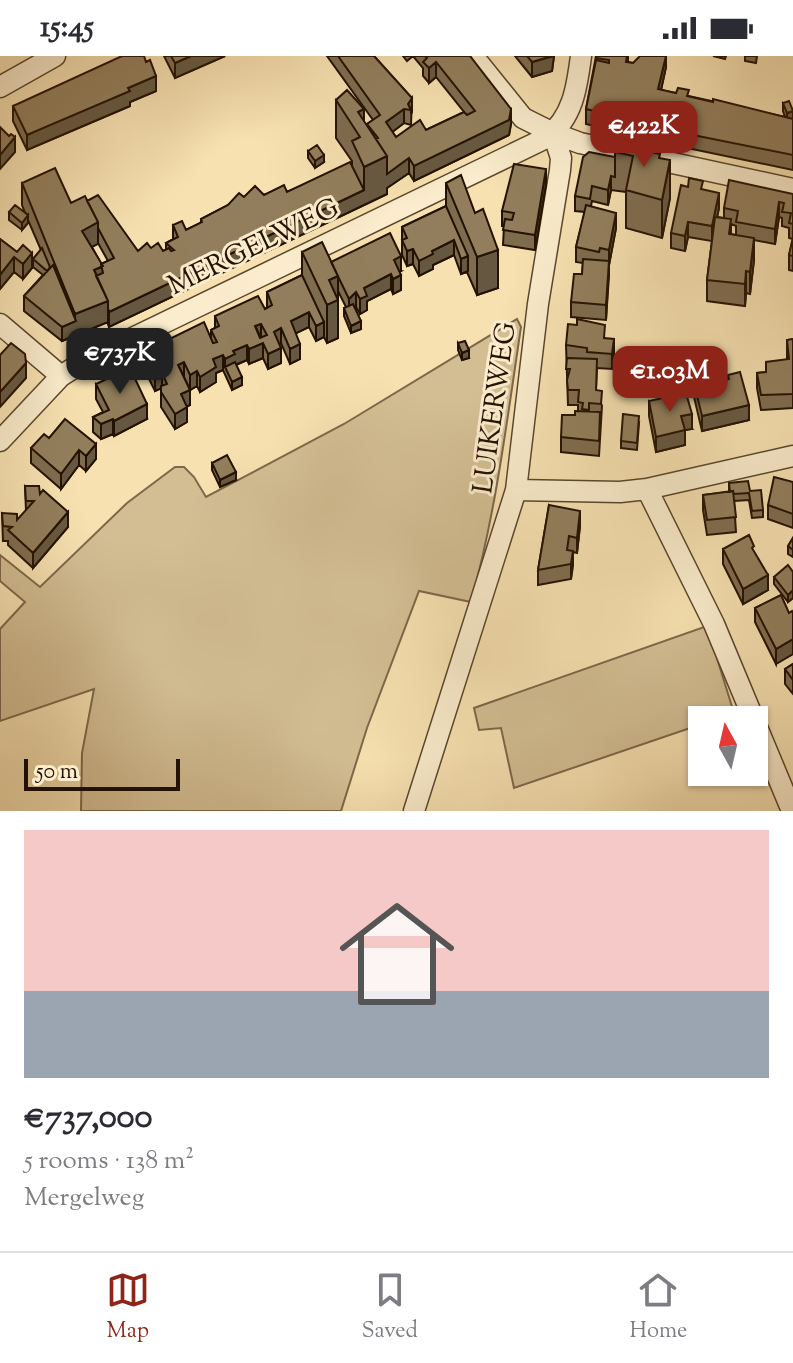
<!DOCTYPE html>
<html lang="en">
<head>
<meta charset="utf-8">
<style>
  body { margin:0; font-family:"Sorts Mill Goudy",serif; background:#f2f2f3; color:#2b2b33; height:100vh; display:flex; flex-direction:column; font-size:30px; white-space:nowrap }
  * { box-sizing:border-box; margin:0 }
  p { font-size:26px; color:#7c7c81 }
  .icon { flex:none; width:44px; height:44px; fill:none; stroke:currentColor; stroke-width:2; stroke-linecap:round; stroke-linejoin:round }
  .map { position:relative; height:755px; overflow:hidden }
  .panel { display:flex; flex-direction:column; background:#fff; flex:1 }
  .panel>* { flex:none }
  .needle { width:52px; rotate:352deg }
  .controls { position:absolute; left:688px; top:650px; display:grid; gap:16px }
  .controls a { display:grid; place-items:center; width:80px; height:80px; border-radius:0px; background:#fff; box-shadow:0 2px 6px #0004; font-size:40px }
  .scale { position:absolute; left:24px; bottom:20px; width:156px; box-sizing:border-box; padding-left:8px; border:4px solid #241200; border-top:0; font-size:22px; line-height:28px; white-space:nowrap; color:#241200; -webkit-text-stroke:6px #faeccc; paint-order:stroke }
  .price { position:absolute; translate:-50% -68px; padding:0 18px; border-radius:16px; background:#8f2418; color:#fff; font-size:26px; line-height:52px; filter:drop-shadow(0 2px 4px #0008) }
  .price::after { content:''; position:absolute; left:50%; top:48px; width:24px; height:18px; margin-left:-12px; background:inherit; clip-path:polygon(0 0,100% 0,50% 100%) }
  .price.selected { background:#222; color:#fff }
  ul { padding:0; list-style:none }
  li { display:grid; align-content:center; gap:16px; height:424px; padding:0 24px }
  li+li { border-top:2px solid #e1e1e2 }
  li span { display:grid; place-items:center; height:248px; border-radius:0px; color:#555 }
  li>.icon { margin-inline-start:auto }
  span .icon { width:144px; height:144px; fill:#fffc; stroke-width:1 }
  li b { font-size:34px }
  .status { display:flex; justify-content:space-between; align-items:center; height:56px; padding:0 40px; background:#fff; direction:ltr }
  .status svg { height:22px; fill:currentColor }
  .dock { display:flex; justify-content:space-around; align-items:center; height:112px; border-top:2px solid #e1e1e2; background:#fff; font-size:22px; color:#7c7c81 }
  .dock a { display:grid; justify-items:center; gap:4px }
  .dock .selected { color:#8f2418 }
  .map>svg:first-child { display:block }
  .green { fill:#d3be93; stroke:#7c684a; stroke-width:2 }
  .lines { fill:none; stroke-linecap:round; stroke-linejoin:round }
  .minor-casing { stroke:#59462c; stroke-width:23 }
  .minor { stroke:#faeccc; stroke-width:20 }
  .wall { fill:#7e6c4f; stroke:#241200; stroke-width:2; fill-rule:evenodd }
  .shaded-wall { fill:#665840; stroke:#241200; stroke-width:2 }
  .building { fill:#927e5c; stroke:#241200; stroke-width:2; fill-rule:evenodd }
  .labels { text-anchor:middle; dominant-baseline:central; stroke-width:6; stroke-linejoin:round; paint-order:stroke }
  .street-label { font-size:28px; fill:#241200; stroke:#faeccc }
</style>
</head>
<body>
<div class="status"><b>15:45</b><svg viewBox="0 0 49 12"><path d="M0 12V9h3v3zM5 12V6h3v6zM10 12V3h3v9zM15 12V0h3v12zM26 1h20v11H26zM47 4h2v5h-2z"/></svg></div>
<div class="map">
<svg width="793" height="755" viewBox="0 0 793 755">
  <rect width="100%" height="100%" fill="#f7e1b1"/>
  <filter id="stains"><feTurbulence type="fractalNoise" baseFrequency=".0025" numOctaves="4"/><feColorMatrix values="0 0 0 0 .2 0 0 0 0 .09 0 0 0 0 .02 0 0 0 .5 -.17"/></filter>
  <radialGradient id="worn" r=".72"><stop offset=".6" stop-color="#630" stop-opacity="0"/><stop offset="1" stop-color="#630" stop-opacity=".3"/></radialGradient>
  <path class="green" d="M517 263 521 271C507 364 496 456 471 546L419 535 367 672 341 755H81L82 697 94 633 0 665V573L25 546 0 525V499L40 531 127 447 175 411H184L194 421 206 441 344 368Z
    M707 570 734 657 713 664H702V668L514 732 501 672 479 674 474 652Z"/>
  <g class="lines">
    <g class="minor-casing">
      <path id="minor" d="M473 0 523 62 553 77 580 87 793 133
        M0 31 55 0
        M0 268 61 320
        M0 385 61 320 83 306 546 82C573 62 577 31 581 0
        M647 433 714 568 792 755
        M516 434 620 436 647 433 793 400
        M414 755 516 434 538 248 560 114 561 102 553 77"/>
    </g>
    <use href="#minor" class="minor"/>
  </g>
  <path class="wall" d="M164 0H225L175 22Z
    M327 0H374L412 42 411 69 404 67 392 76 396 81 426 74 464 56 436 21 429 27 423 20V12L413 0 407 5 403 0H470L511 68 509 79 414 125 409 117 387 132V138L109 271 107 266 62 285 24 255V240L43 219 33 211V203L41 194 28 164V167L22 174 9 164V156L25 157 22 149V127L71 147 87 145 138 195 151 192 163 195 166 194V187L173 183V169L186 174 201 167V163L244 141 287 136 352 108V105L336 82V44L364 66 367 70V68L373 64ZM98 187 108 205 101 208 92 191Z
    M515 0H554L552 15 532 21Z
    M596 0H628V6L633 7 666 0V11L661 34 785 61 783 55V47L793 55V114L668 88 586 68V53Z
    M713 0H726L725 3Z
    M745 0H757L756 7 745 5Z
    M156 35 130 46V50L27 94 13 65V50Z
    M636 92 660 102 670 142 662 182 626 172V136L611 134 608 149 592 145 591 150 616 172 609 209 606 264 571 261V246L582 218 583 207 576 206V191L585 156 575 155V140L615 101V96Z
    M308 95 324 106 315 112 308 102Z
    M446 127 498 232 477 239 467 216 461 218 454 199 433 209V213L419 220 413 208 407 210 402 199V171L446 150Z
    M546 128 535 194 503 189 504 170H502V155Z
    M703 134 719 152 717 161 724 162V152L793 138V215L789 214V199L793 183 789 182V172L782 170V162L779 161 775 188 754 184V204L750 238 746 237 745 250 707 245V224L712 185 688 181 685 195 671 192V177ZM731 168 736 170V179L731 178Z
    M0 183 17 196 32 212 23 223 14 216 0 233Z
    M302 196 331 206 401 215 399 216 401 234 393 238 391 233 367 245V254L360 258 356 251 355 252 361 273 351 277 344 260V252L346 251 338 235V282L327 287 324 281 316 285 309 271 295 277 300 303 290 308 281 287 279 288 281 307 268 313 263 302 249 308 247 304 236 309 242 329 232 334 223 314 216 317V326L200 336 197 330 190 334 184 321 190 349 187 350V366L175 373 161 351V332L155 335 143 311V296L211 283V274L215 272V260L267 252V236L302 219Z
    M605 282 614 298 612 313 597 312 596 334 602 350 599 400 561 396V381L578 355V349H568L566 289Z
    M793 283V352L761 354 757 332V317L766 316 787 303V284Z
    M458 287 469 302 462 304 458 294Z
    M677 306 693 330 682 333 677 314Z
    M728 319 749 364 702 375 694 341V327L708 328 728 324Z
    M96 328 147 363 114 380 113 378 101 383 93 376V361L103 356 96 343Z
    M649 345 692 373 685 374V389L656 396 649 360Z
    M639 367 637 394 621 392V385Z
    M49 382 96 388V403L86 415 79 409 61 433 31 407V392Z
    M212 407 236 424 220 431 212 414Z
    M793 426V472L768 463V449Z
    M729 427 750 435 763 454V461L752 462 749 444 734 445 736 476 707 479 703 454V439L729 436Z
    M25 430 40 438 68 471 33 512 8 489V485H3L2 457 17 464 26 455Z
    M549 449 580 470 577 497 573 496 571 523 538 529V514Z
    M793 482V501L788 498V490Z
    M723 493 754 497 768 534 743 548 723 508Z
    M793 516V542L788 546 774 528V521Z
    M781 539 776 608 755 566V552Z
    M793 608V638L785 628V613Z"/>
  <path class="shaded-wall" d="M191 0H225L175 22V7Z
    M554 0 552 15 532 21V6Z
    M666 0V11L658 48V33Z
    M436 6V21L429 27V12Z
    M156 20V35L130 46V50L27 94V79L128 32Z
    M412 42V56L411 58V54L408 48Z
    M364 53V91L358 56Z
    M404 53V67L386 81V66Z
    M511 53V68L509 79 414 125V110Z
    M793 55V62L787 65V57Z
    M15 81V96L0 113V99Z
    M324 99V106L315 112V105Z
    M387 100 409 102V117L387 132V138L109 271V256L364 134V111Z
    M670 104V142L662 182V144Z
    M546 113V128L535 194V179Z
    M611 120V134L608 149V134Z
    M719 137V152L712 185V170Z
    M779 146V161L775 188V173Z
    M616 157V172L609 209V194Z
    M28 159V167L22 174V167Z
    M98 166V188L82 196V175Z
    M688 166V181L685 195V180Z
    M754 182V204L750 238V216Z
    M454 184V199L433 209V213L419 220V205L432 195Z
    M413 193V208L407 210V195Z
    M498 194V232L477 239V201Z
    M32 197V212L23 223V208Z
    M401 200V215L394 219V204Z
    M468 200V215L461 218V203Z
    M14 201V216L0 233V219Z
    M609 205V220L606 264V249Z
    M103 210V232L94 214Z
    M746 215V237L745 250V228Z
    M391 218V233L367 245V254L360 258V243L364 232Z
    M401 219V234L393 238V223Z
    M338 220V282L327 287V249L329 224Z
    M356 236V251L349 257V243Z
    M108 245V266L62 285V271L75 265V258Z
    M309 256V271L291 280V265Z
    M361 265V273L351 277V270Z
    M324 266V281L316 285V270Z
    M261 268V282L255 270Z
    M281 272V287L274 291V276Z
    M614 283V298L612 313V298Z
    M263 287V302L249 308V293Z
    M300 288V303L290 308V293Z
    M247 289V304L235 309 225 311V303L233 295Z
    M281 292V307L268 313V298Z
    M469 294V302L462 304V297Z
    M223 299V314L216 317V326L200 336V321L213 303Z
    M184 306V321L178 309Z
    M26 307V322L0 351V336Z
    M197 315V330L190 334V319Z
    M162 317V332L155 335V320Z
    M242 321V329L232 334V326Z
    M693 323V330L682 333V325Z
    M190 334V349L181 353V338Z
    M147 348V363L114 380V365Z
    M749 349V364L702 375V360Z
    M187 351V366L175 373V358Z
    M692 358V373L685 374V389L656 396V381L681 360Z
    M113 363V378L101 383V368Z
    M96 388V403L86 415V400Z
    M79 394V409L61 433V418Z
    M236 416V424L220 431V424Z
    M580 455V470L577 497V482Z
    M68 456V471L33 512V497Z
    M573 495V510L571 523V508Z
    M768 519V534L743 548V533Z
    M793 534V542L788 546V539Z
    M793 583V598L776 608V593Z"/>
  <path class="building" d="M122 0H144L146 6 150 4 156 20 128 32 130 35 27 79 13 50Z
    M171 0H191L175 7Z
    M338 0H374L412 42 408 48 411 54 404 53 386 66 396 81 420 64 426 74 464 56 467 59 475 55 436 6 429 12 423 6 427 2 425 0H470L511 53 509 64 414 110 409 102 387 118V100L376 83 378 82 367 68 380 59Z
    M527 0H552L532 6Z
    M596 0H627L626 6 633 7 640 0H666L658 33 676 37 678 32 689 34 687 40 713 46V43L793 63V99L668 74 586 53 596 4 609 7V4L596 2Z
    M347 34 364 53 358 56 387 100 364 111 352 85 360 81 336 44Z
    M789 45 793 55 787 57 783 47Z
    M0 71 9 80 11 78 15 81 0 99Z
    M619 79 636 82 634 92 660 98 659 102 670 104 662 144 626 134 633 100 615 96Z
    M317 89 324 99 315 105 308 95Z
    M589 96 615 101V121L611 120 608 134 592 130 590 143 575 140 583 101Z
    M350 106 364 134 109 256 108 252V245L96 220 103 217 101 208 114 202 98 172V166L87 145 98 139 138 195 147 187 151 192 158 187 163 195 169 192 171 195 174 194 166 187 178 181 173 169 182 165 186 174 202 166 201 163 228 149 239 137 244 141 255 130 264 139 284 129 287 136Z
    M514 108 546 113 535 179 503 174 505 163 512 164 514 157 502 155Z
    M55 112 71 147 85 140 98 166 82 175 103 210 94 214 108 245 75 258 22 127Z
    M461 119 475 157 483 153 498 194 477 201 446 127Z
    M689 122 703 125 701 133 719 137 712 170 688 166 685 180 671 177 681 129 688 131Z
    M729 124 793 138V168L789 167 791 157 782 156 784 147 779 146 775 173 736 166 738 155 724 152Z
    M15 149 28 159 22 167 9 156Z
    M586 149 616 157 609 194 600 192 599 196 576 191Z
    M446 150 468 200 461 203 454 184 432 195 433 198 419 205 413 193 407 195 402 184 407 182 402 171Z
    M715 161 731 163 729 178 754 182 750 216 746 215 745 228 707 224Z
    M390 177 401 200 394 204 401 219 393 223 391 218 364 232 367 240 360 243 356 236 349 243 331 206Z
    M793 181V200L789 199Z
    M0 183 17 196 23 189 32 197 23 208 14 201 0 219Z
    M322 186 338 220 329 224 338 244 327 249 302 196Z
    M42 192 50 211 47 215 33 203Z
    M583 203 609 205 606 249 571 246 574 218H582Z
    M53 209 76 265 62 271 24 240Z
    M302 219 324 266 316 270 309 256 291 265 300 288 290 293 281 272 274 276 281 292 268 298 263 287 249 293 247 289 233 295 235 298 225 303 223 299 213 303 216 311 200 321 197 315 190 319 184 306 178 309 190 334 181 338 187 351 175 358 161 336V330L167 328 162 317 155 320 143 296 204 266 213 287 217 286 211 274 219 270 215 260 258 240 265 253 272 249 267 236ZM261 268 267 279 260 282 255 270Z
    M353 248 361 265 351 270 344 252Z
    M577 263 605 269 604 282 614 283 612 298 587 296V292L566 289 568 268 577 269Z
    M793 283V338L761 339 757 317 766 316V306L789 303 787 284Z
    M465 285 469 294 462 297 458 287Z
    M11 287 25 298 26 307 0 336V299Z
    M567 302 597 303 596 334 602 335 601 348 589 347V354L582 353 583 347 578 346 579 334H568L567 324 570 313H566Z
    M688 303 693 323 682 325 677 306Z
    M235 306 242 321 232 326 225 311Z
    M130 312 147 348 114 365 113 363 101 368 93 361 109 354 96 328Z
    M740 316 749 349 702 360 694 327 706 324 708 328 729 323 728 319Z
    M686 337 692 358 681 360 685 374 656 381 649 345Z
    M575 355 600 356 599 385 561 381 562 359H575Z
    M623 358 639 360 637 387 621 385Z
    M65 363 96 388 86 400 79 394 61 418 31 392 44 378 49 382Z
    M227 399 236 416 220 424 212 407Z
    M774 421 793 426V458L768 449Z
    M748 425 750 435 761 434 763 454 752 455 749 437 734 438 733 435 730 436 729 427Z
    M25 430H39L40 438 43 434 68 456 33 497 8 474 12 471 3 470 2 457 17 458V464L34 445H26Z
    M733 435 736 461 707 464 703 439Z
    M549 449 580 455 577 482 569 480 567 494 573 495 571 508 538 514Z
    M749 479 754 490 752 492 768 519 743 533 723 493Z
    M793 482V494L788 490Z
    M788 509 793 516V534L788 539 774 521Z
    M781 539 789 557 792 555 793 557V583L776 593 755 552Z
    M793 608V624L785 613Z"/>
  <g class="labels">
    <g class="street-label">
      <text transform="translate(254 192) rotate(-26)">MERGELWEG</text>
      <text transform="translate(496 352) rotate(-82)">LUIKERWEG</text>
    </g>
  </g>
  <rect width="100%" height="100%" filter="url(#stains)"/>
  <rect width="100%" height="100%" fill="url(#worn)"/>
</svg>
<div class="controls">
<a><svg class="needle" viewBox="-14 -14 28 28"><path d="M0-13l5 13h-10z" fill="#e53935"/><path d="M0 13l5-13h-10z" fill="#7c7c81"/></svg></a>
</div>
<div class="scale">50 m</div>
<b class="price" style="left:644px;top:113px">€422K</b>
<b class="price selected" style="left:120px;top:340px">€737K</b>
<b class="price" style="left:670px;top:358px">€1.03M</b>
</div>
<section class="panel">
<ul>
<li><span style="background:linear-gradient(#f6c9c9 65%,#9aa5b1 0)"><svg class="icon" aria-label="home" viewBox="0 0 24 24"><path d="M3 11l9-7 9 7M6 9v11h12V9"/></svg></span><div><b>€737,000</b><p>5 rooms · 138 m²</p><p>Mergelweg</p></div></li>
</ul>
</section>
<nav class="dock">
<a class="selected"><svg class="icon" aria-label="map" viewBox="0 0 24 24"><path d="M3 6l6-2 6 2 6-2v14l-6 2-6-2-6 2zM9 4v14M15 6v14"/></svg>Map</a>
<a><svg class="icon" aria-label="saved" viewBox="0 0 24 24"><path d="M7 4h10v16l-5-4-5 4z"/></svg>Saved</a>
<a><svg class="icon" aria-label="home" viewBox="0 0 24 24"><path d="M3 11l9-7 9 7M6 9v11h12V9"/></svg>Home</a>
</nav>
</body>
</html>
